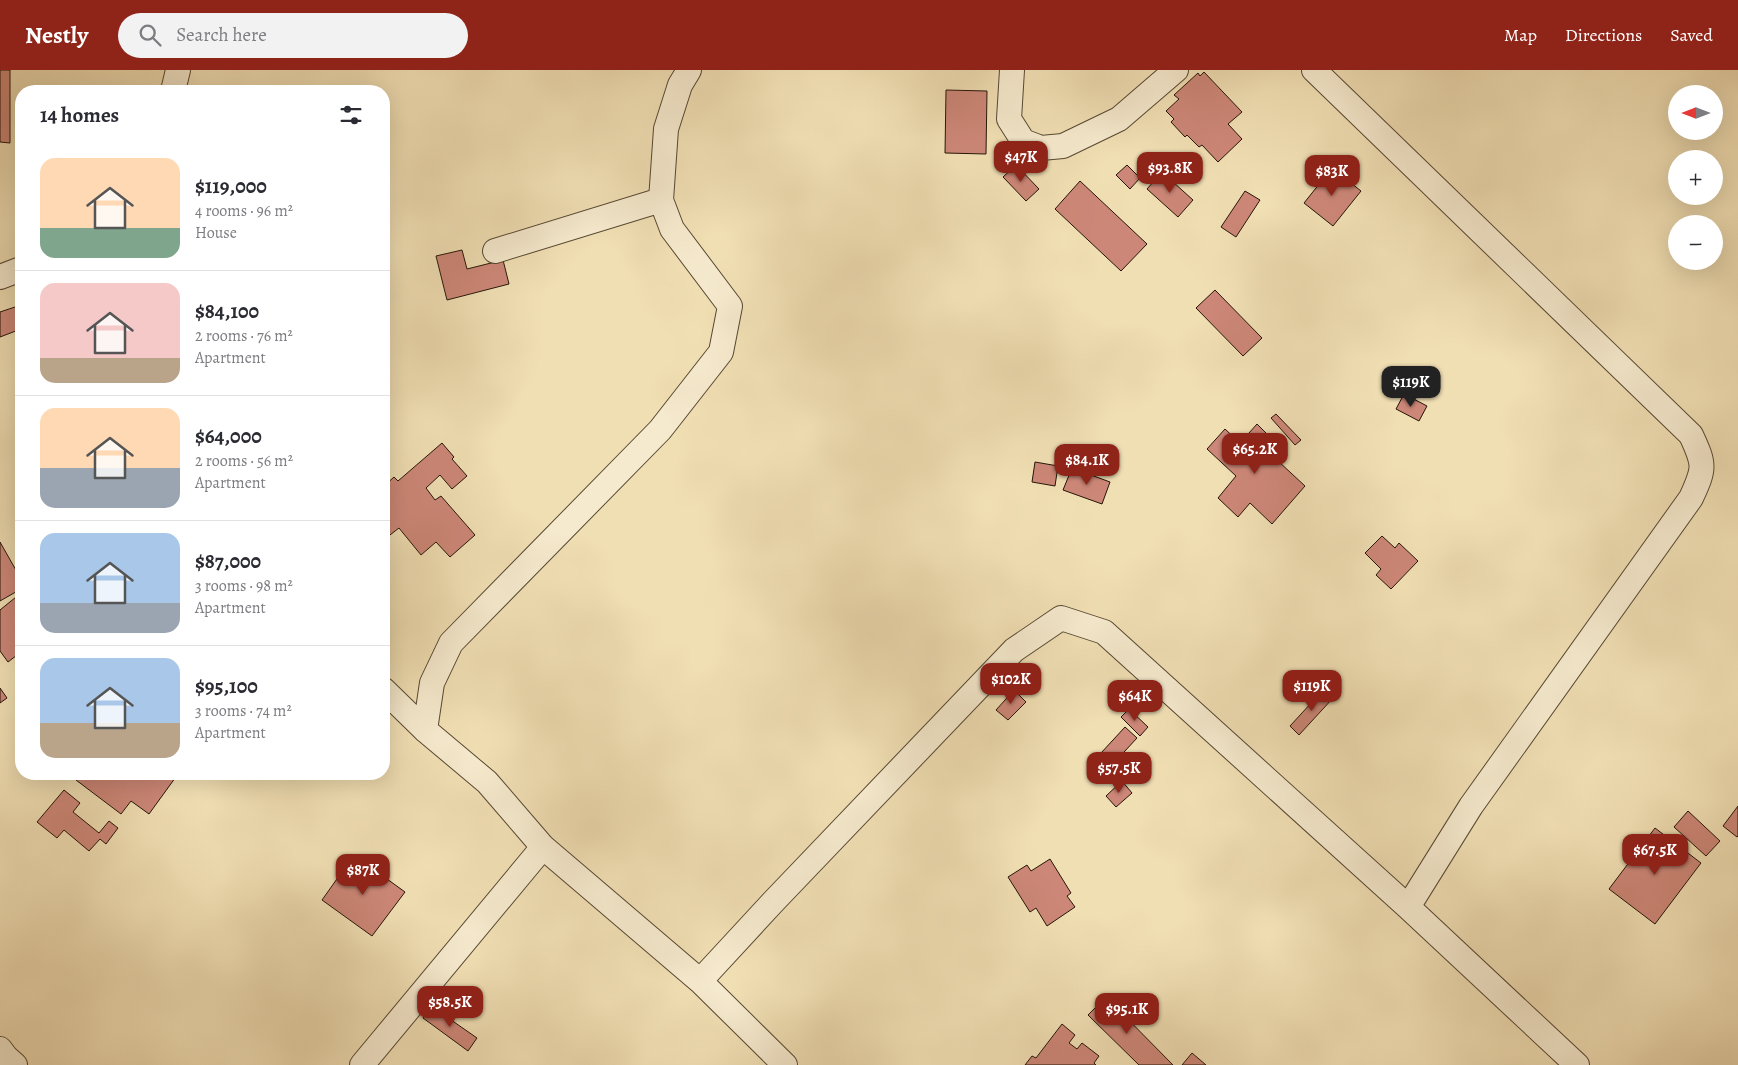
<!DOCTYPE html>
<html lang="en">
<head>
<meta charset="utf-8">
<style>
  body { margin:0; font-family:Alegreya,serif; background:#f2f2f3; color:#2b2b33; height:100vh; display:flex; flex-direction:column; font-size:19px; white-space:nowrap }
  * { box-sizing:border-box; margin:0 }
  p { font-size:16px; color:#7c7c81 }
  .icon { flex:none; width:28px; height:28px; fill:none; stroke:currentColor; stroke-width:2; stroke-linecap:round; stroke-linejoin:round }
  .map { position:relative; flex:1; overflow:hidden }
  .drawer { position:absolute; left:15px; top:15px; width:375px; height:695px; display:flex; flex-direction:column; background:#fff; border-radius:20px; box-shadow:0 5px 20px #0002 }
  .drawer>* { flex:none }
  .needle { width:32px; rotate:270deg }
  .fabs { position:absolute; left:1668px; top:15px; display:grid; gap:10px }
  .fabs a { display:grid; place-items:center; width:55px; height:55px; border-radius:50%; background:#fff; box-shadow:0 5px 20px #0002; font-size:25px }
  .price { position:absolute; translate:-50% -42px; padding:0 11px; border-radius:10px; background:#8f2418; color:#fff; font-size:16px; line-height:32px; filter:drop-shadow(0 1px 2px #0008) }
  .price::after { content:''; position:absolute; left:50%; top:30px; width:15px; height:11px; margin-left:-8px; background:inherit; clip-path:polygon(0 0,100% 0,50% 100%) }
  .price.on { background:#222; color:#fff }
  ul { padding:0; list-style:none }
  li { display:flex; align-items:center; gap:15px; height:125px; padding:0 25px }
  li+li { border-top:1px solid #e1e1e2 }
  li span { display:grid; place-items:center; flex:none; width:140px; height:100px; border-radius:15px; color:#555 }
  li>.icon { margin-inline-start:auto }
  span .icon { width:60px; height:60px; fill:#fffc; stroke-width:1 }
  li b { font-size:21px }
  h2 { display:flex; justify-content:space-between; align-items:center; height:60px; padding:0 25px; font-size:21px }
  header { display:flex; align-items:center; gap:30px; box-sizing:border-box; height:70px; padding:0 25px; background:#8f2418; color:#fff }
  header strong { font-size:24px }
  nav { display:flex; gap:28px; margin-inline-start:auto; font-size:18px }
  .search { width:350px; height:45px; background:#f2f2f3; display:flex; align-items:center; gap:12px; box-sizing:border-box; padding:0 18px; border-radius:28px; color:#7c7c81; font-size:19px }
  .map>svg:first-child { display:block }
  .building { fill:#cd8778; stroke:#241507 }
  .lines { fill:none; stroke-linecap:round; stroke-linejoin:round }
  .minor-casing { stroke:#574832; stroke-width:26 }
  .minor { stroke:#f6eace; stroke-width:24 }
</style>
</head>
<body>
<header>
<strong>Nestly</strong>
<div class="search"><svg class="icon" aria-label="search" viewBox="0 0 24 24"><circle cx="10" cy="10" r="6"/><path d="M15 15l6 6"/></svg>Search here</div>
<nav><a>Map</a><a>Directions</a><a>Saved</a></nav>
</header>
<div class="map">
<svg width="1738" height="995" viewBox="0 0 1738 995">
  <rect width="100%" height="100%" fill="#f1dfb4"/>
  <filter id="stains"><feTurbulence type="fractalNoise" baseFrequency=".004" numOctaves="4"/><feColorMatrix values="0 0 0 0 .2 0 0 0 0 .09 0 0 0 0 .02 0 0 0 .5 -.17"/></filter>
  <radialGradient id="worn" r=".72"><stop offset=".6" stop-color="#630" stop-opacity="0"/><stop offset="1" stop-color="#630" stop-opacity=".3"/></radialGradient>
  <path class="building" d="M0 0H10V73L0 72Z
    M1204 2 1242 42 1228 54 1242 69 1218 92 1202 75 1199 77 1187 65 1185 67 1171 52 1174 49 1166 41 1179 29 1174 25 1198 3 1200 6Z
    M946 20 987 21 986 84 945 83Z
    M1016 95 1039 119 1026 131 1003 107Z
    M1127 95 1140 108 1130 119 1116 105Z
    M1332 98 1361 121 1333 156 1304 133Z
    M1162 102 1193 130 1178 147 1147 119Z
    M1080 111 1147 174 1121 201 1055 139Z
    M1245 121 1260 130 1236 167 1221 157Z
    M462 180 467 199 503 190 509 214 447 230 436 186Z
    M1215 220 1262 268 1243 286 1196 238Z
    M21 235V259L0 267V242Z
    M1404 324 1427 336 1419 351 1396 339Z
    M1276 344 1301 370 1295 375 1271 348Z
    M1257 354 1272 369 1264 378 1305 416 1272 454 1250 433 1238 447 1218 428 1236 406 1207 379 1225 359 1240 373Z
    M442 373 454 387 452 389 467 406 452 419 440 405 426 418 435 430 441 426 475 465 450 487 436 472 421 485 399 458 390 465 384 458V446L385 445 384 443V416L394 407 398 411Z
    M1035 392 1058 396 1055 416 1032 412Z
    M1072 398 1110 412 1102 434 1063 420Z
    M1382 466 1395 478 1399 473 1418 491 1391 519 1376 505 1381 499 1365 483Z
    M0 472 21 509V519L0 531Z
    M21 523V582L8 592 0 581V540Z
    M0 618 7 628 0 633Z
    M1324 619 1333 628 1299 665 1290 656Z
    M1014 620 1026 632 1008 650 996 640Z
    M1129 639 1148 657 1140 666 1121 647Z
    M1125 657 1137 668 1113 694 1101 683Z
    M81 704H178L149 744 131 731 121 744 76 710Z
    M1122 711 1132 723 1116 737 1106 726Z
    M64 720 80 733 73 742 99 763 109 751 118 758 106 774 100 769 89 781 64 760 57 768 37 752Z
    M1738 736V766L1737 767 1723 756Z
    M1688 741 1720 771 1706 786 1674 757Z
    M1655 758 1701 793 1655 854 1609 819Z
    M354 785 405 822 372 866 322 830Z
    M1050 789 1071 823 1067 826 1075 837 1047 856 1036 838 1030 842 1008 807 1027 795 1031 801Z
    M1106 927 1173 995H1139L1088 945Z
    M431 936 477 968 468 981 423 948Z
    M1062 954 1075 965 1069 973 1077 979 1082 973 1099 986 1094 993 1096 995H1025L1032 986 1036 988Z
    M1192 983 1206 995H1182Z"/>
  <g class="lines">
    <g class="minor-casing">
      <path id="minor" d="M1012 0 1009 49 1023 71 1041 78 1063 76 1119 49 1176 0
        M1314 0 1691 365C1705 395 1705 398 1691 428L1471 736 1408 837
        M173 21 178 0
        M495 181 661 130
        M0 207 21 199
        M384 620 425 660 487 712 543 777 700 911 785 995
        M425 660 432 613 451 573 660 360 721 282 730 236 672 159 661 130 666 59 680 15 689 0
        M700 911 773 832 1014 580 1061 548 1104 562 1408 837 1577 995
        M0 979 6 987 15 995
        M362 995 543 777"/>
    </g>
    <use href="#minor" class="minor"/>
  </g>
  <rect width="100%" height="100%" filter="url(#stains)"/>
  <rect width="100%" height="100%" fill="url(#worn)"/>
</svg>
<div class="fabs">
<a><svg class="needle" viewBox="-14 -14 28 28"><path d="M0-13l5 13h-10z" fill="#e53935"/><path d="M0 13l5-13h-10z" fill="#7c7c81"/></svg></a>
<a>+</a>
<a>−</a>
</div>
<b class="price" style="left:1021px;top:113px">$47K</b>
<b class="price" style="left:1170px;top:124px">$93.8K</b>
<b class="price" style="left:1332px;top:127px">$83K</b>
<b class="price on" style="left:1411px;top:338px">$119K</b>
<b class="price" style="left:1255px;top:405px">$65.2K</b>
<b class="price" style="left:1087px;top:416px">$84.1K</b>
<b class="price" style="left:1011px;top:635px">$102K</b>
<b class="price" style="left:1312px;top:642px">$119K</b>
<b class="price" style="left:1135px;top:652px">$64K</b>
<b class="price" style="left:1119px;top:724px">$57.5K</b>
<b class="price" style="left:1655px;top:806px">$67.5K</b>
<b class="price" style="left:363px;top:826px">$87K</b>
<b class="price" style="left:450px;top:958px">$58.5K</b>
<b class="price" style="left:1127px;top:965px">$95.1K</b>
<section class="drawer">
<h2>14 homes<svg class="icon" aria-label="filters" viewBox="0 0 24 24"><path d="M4 7h16M4 17h16"/><circle cx="9" cy="7" r="2"/><circle cx="15" cy="17" r="2"/></svg></h2>
<ul>
<li><span style="background:linear-gradient(#ffd9b3 70%,#7fa58c 0)"><svg class="icon" aria-label="home" viewBox="0 0 24 24"><path d="M3 11l9-7 9 7M6 9v11h12V9"/></svg></span><div><b>$119,000</b><p>4 rooms · 96 m²</p><p>House</p></div></li>
<li><span style="background:linear-gradient(#f6c9c9 75%,#b9a48a 0)"><svg class="icon" aria-label="home" viewBox="0 0 24 24"><path d="M3 11l9-7 9 7M6 9v11h12V9"/></svg></span><div><b>$84,100</b><p>2 rooms · 76 m²</p><p>Apartment</p></div></li>
<li><span style="background:linear-gradient(#ffd9b3 60%,#9aa5b1 0)"><svg class="icon" aria-label="home" viewBox="0 0 24 24"><path d="M3 11l9-7 9 7M6 9v11h12V9"/></svg></span><div><b>$64,000</b><p>2 rooms · 56 m²</p><p>Apartment</p></div></li>
<li><span style="background:linear-gradient(#a9c7e8 70%,#9aa5b1 0)"><svg class="icon" aria-label="home" viewBox="0 0 24 24"><path d="M3 11l9-7 9 7M6 9v11h12V9"/></svg></span><div><b>$87,000</b><p>3 rooms · 98 m²</p><p>Apartment</p></div></li>
<li><span style="background:linear-gradient(#a9c7e8 65%,#b9a48a 0)"><svg class="icon" aria-label="home" viewBox="0 0 24 24"><path d="M3 11l9-7 9 7M6 9v11h12V9"/></svg></span><div><b>$95,100</b><p>3 rooms · 74 m²</p><p>Apartment</p></div></li>
</ul>
</section>
</div>
</body>
</html>
